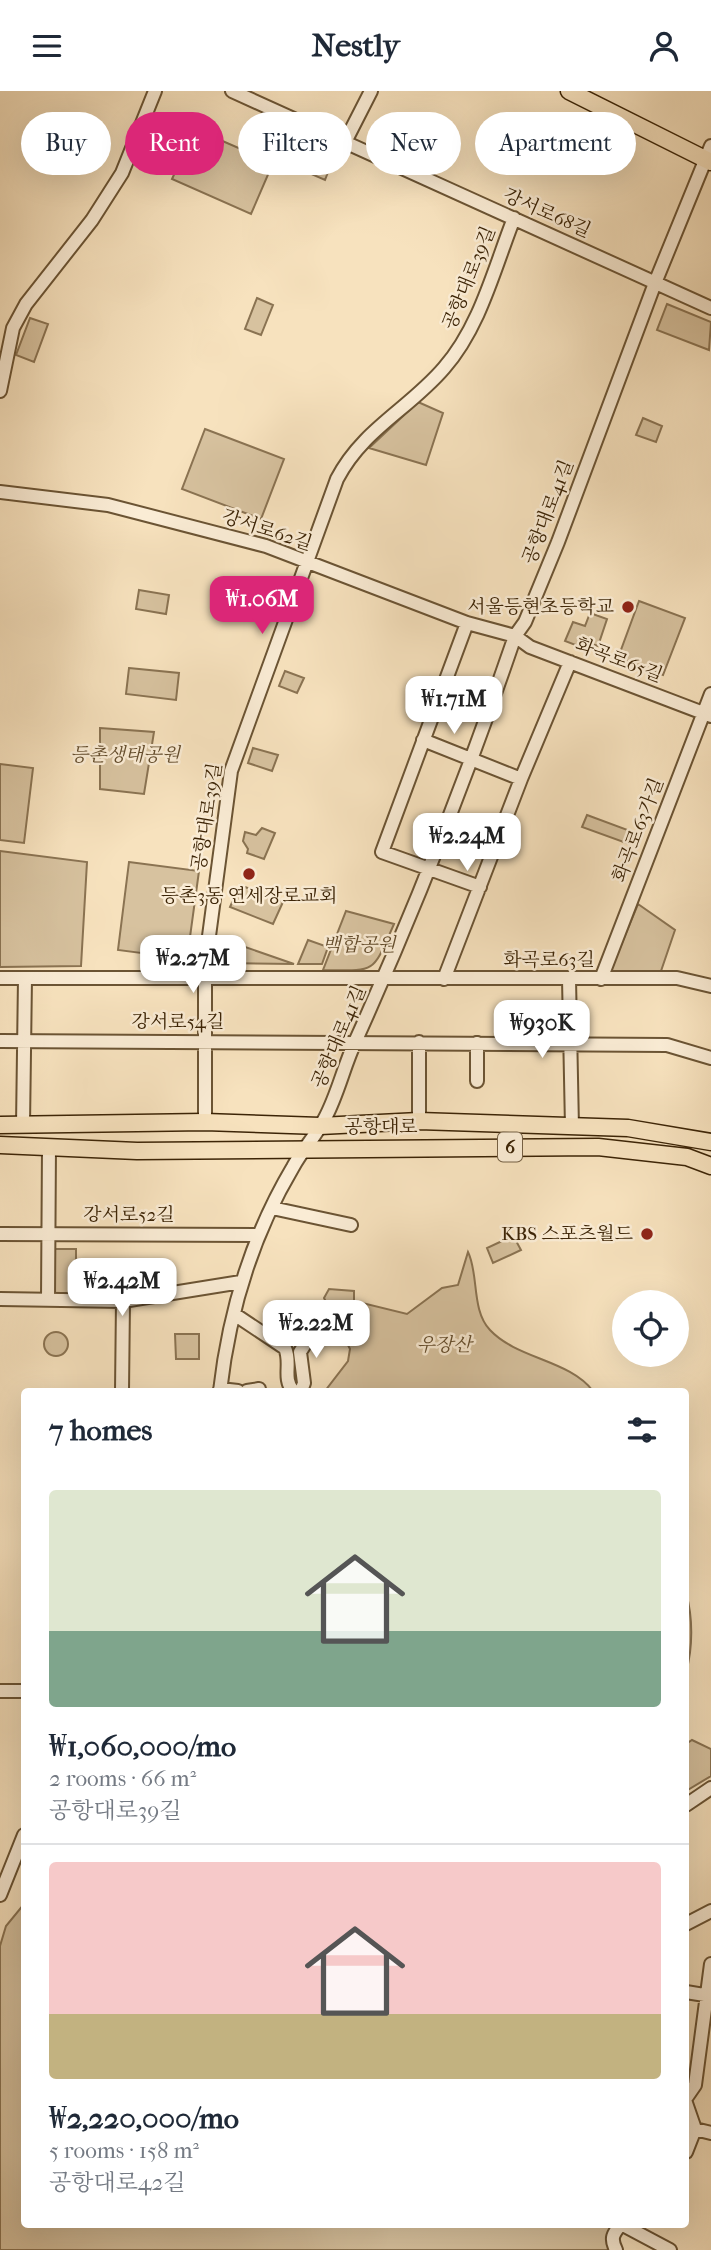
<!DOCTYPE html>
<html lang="en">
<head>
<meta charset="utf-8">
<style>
  body { margin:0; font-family:"IM FELL French Canon","Noto Serif KR",serif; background:#f6f6f7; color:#1f2937; height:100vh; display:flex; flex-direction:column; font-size:26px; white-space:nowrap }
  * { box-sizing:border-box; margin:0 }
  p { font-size:23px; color:#747a83 }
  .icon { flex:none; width:38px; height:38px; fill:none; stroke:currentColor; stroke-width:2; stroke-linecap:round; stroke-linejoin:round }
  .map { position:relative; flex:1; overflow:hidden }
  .details { position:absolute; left:21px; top:1297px; width:668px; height:840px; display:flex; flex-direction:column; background:#fff; border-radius:7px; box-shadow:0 7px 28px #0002 }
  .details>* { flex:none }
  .guide { position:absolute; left:21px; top:21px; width:670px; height:63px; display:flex; gap:14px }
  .tools { position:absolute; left:612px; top:1199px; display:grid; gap:14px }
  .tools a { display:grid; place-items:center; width:77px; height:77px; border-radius:50%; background:#fff; box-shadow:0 7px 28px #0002; font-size:35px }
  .price { position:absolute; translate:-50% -60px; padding:0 16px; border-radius:14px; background:#fff; color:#222; font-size:23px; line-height:46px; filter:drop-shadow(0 2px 4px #0008) }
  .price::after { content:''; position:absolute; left:50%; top:42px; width:21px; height:16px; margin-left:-10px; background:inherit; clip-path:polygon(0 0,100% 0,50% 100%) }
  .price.active { background:#db2777; color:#fff }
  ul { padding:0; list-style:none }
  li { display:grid; align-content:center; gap:14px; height:371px; padding:0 28px }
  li+li { border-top:2px solid #e0e1e3 }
  li span { display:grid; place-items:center; height:217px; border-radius:7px; color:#555 }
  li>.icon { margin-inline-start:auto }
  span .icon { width:126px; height:126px; fill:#fffc; stroke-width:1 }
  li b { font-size:30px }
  h2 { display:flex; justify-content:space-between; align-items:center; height:84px; padding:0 28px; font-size:30px }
  .pill { padding:0 24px; border-radius:32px; background:#fff; box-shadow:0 7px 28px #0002; font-size:24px; line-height:63px }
  .pill.active { background:#db2777; color:#fff }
  header { display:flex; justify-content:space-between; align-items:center; height:91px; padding:0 28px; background:#fff; font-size:32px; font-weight:800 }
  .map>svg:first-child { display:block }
  .green { fill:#d7c29f; stroke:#8a7352; stroke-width:2 }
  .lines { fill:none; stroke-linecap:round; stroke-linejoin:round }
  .minor-casing { stroke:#6b5434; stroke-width:16 }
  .major-casing { stroke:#3c2406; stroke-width:19 }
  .minor { stroke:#faecd5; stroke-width:12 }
  .major { stroke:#f7e2be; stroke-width:16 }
  .poi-dot { fill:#8f2418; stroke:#faecd5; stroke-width:2.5 }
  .labels { text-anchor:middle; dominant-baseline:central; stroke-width:5; stroke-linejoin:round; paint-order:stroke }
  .shield { fill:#faecd5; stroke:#756044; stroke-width:2 }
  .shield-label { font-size:18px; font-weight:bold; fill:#3c2406 }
  .street-label { font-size:19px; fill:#3c2406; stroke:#faecd5 }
  .poi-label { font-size:19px; fill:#3c2406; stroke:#faecd5; text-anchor:end }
  .park-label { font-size:19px; font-style:italic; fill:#634c2c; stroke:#faecd5 }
</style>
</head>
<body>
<header><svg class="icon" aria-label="menu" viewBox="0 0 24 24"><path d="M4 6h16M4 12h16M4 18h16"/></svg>Nestly<svg class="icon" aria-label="person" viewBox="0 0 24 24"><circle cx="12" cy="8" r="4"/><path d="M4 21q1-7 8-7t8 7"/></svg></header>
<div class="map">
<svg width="711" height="2159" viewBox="0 0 711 2159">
  <rect width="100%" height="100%" fill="#f7e2be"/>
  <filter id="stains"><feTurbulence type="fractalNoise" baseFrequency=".00286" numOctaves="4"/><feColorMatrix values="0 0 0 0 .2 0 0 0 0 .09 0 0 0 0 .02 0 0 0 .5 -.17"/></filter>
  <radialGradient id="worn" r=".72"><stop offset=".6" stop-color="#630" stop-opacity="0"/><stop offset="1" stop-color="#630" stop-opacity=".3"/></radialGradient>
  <path class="green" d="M195 38 273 72 251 123 172 88Z
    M320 54 336 60 325 89 309 82Z
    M257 207 273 214 261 244 245 238Z
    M667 213 711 231 709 259 657 239Z
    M30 227 48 233 34 271 16 264Z
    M418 311 443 322 426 374 369 357Z
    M643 327 662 335 656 351 636 344Z
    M205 338 284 368 261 428 182 398Z
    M139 499 169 504 166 523 136 518Z
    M639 510 685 527 663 584 618 567Z
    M590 522 607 528 598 555 580 549 578 555 565 550 573 531 585 535Z
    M129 577 179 582 176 609 126 603Z
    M285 580 304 587 297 602 279 595Z
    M100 637 154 641 144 703 100 698Z
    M253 657 278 664 272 680 248 672Z
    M0 673 33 677 24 752 0 749Z
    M587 724 633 741 629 753 582 736Z
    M262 737 275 742 264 768 247 762 248 758 243 750 245 741 256 744Z
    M0 760 87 771 81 875 0 876Z
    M129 771 199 780 187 868 118 859Z
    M240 794 283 811 273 833 230 816Z
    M638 813 675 839 661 880 610 881Z
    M346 820 394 833C372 883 377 880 323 879Z
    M225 849 294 873 221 872Z
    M308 849 328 856 322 873H298Z
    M515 1148 521 1159 493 1172 487 1157 502 1150Z
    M54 1158H76V1203L54 1202Z
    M468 1161C479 1183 471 1219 490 1239 517 1268 570 1269 593 1300H325L348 1270 350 1258 324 1207 329 1198 354 1200V1210L407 1223 442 1197 458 1194Z
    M44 1253a12 12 0 1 1 24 0a12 12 0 1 1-24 0Z
    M175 1243H199V1268H176Z
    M686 1502C693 1526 693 1557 686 1581Z
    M692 1649 711 1658V1685L686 1700V1653Z
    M24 1813V2133H618L607 2146 612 2159H0V1855L6 1835Z"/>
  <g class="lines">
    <g class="minor-casing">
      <path id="minor" d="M232 0 711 217
        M345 51 371 0
        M0 300 13 237 26 213 92 129 122 82 155 0
        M0 401 108 414 266 455 467 532 515 545 530 556 711 625
        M467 532 382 761 480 796
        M423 649 521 688 570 571
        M0 887H677L711 895
        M444 888 521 688
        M569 888 572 1036
        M601 888 711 603
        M0 950 667 954 711 967
        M477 990V952
        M419 1030V951
        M205 1031V875L231 680 337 388C363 338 409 318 444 277 480 236 494 178 514 127
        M23 1034 25 887
        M272 1117 351 1134
        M0 1143 259 1144
        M0 1208 123 1210 241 1191
        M48 1209 49 1056
        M234 1223 285 1257C292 1272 282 1287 293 1300
        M220 1298 238 1300
        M122 1300 123 1210
        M220 1300C229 1221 252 1145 293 1076 302 1059 316 1045 325 1027 338 1003 344 974 356 949 416 816 468 683 515 545L525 531 558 451 655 192 711 55
        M247 1300 259 1298
        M301 1300 304 1292 300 1261 321 1228
        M0 1600H24
        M686 1714 711 1697
        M0 1804 24 1744
        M686 1833 711 1820
        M686 1901 711 1905
        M686 2007 695 1994 711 1873
        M686 2012 695 2038 686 2061
        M695 2038 711 2042
        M616 2159C610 2147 613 2143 621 2133L670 2159"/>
    </g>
    <g class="major-casing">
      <path id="major" d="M569 0 711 71
        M0 1034 205 1031 320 1035 419 1030 628 1037 711 1051
        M0 1054 137 1060 598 1056 687 1066 711 1075"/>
    </g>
    <use href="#minor" class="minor"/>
    <use href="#major" class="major"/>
  </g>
  <g class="poi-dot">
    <circle cx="628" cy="516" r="7"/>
    <circle cx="249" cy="783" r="7"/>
    <circle cx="647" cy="1143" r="7"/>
  </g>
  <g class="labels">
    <rect class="shield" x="498" y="1041.5" width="24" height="29" rx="5"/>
    <g class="shield-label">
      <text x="510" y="1056">6</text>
    </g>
    <g class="street-label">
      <text transform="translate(547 122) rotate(24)">강서로68길</text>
      <text transform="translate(469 187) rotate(-68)">공항대로39길</text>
      <text transform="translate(548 421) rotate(-69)">공항대로41길</text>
      <text transform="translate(267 439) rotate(18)">강서로62길</text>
      <text transform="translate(619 569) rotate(21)">화곡로65길</text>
      <text transform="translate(207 726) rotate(-81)">공항대로39길</text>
      <text transform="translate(638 739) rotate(-69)">화곡로63가길</text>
      <text x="549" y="869">화곡로63길</text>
      <text x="178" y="931">강서로54길</text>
      <text transform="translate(339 946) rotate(-67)">공항대로41길</text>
      <text x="381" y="1036">공항대로</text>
      <text x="129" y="1124">강서로52길</text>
    </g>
    <g class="poi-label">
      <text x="614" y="516">서울등현초등학교</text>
      <text x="249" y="805" text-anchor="middle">등촌3동 연세장로교회</text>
      <text x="633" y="1143">KBS 스포츠월드</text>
    </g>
    <g class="park-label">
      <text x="125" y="664">등촌생태공원</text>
      <text x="359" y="854">백합공원</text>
      <text x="444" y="1254">우장산</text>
    </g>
  </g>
  <rect width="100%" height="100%" filter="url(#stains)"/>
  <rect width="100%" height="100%" fill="url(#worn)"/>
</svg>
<div class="tools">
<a><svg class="icon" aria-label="locate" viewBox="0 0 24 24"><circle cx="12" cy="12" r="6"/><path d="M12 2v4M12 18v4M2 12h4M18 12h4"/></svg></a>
</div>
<b class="price active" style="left:262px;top:545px">₩1.06M</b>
<b class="price" style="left:454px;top:645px">₩1.71M</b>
<b class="price" style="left:467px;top:782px">₩2.24M</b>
<b class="price" style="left:193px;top:904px">₩2.27M</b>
<b class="price" style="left:542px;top:969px">₩930K</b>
<b class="price" style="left:122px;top:1227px">₩2.42M</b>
<b class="price" style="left:316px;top:1269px">₩2.22M</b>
<div class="guide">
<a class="pill">Buy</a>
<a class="pill active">Rent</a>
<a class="pill">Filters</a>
<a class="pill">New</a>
<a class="pill">Apartment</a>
</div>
<section class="details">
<h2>7 homes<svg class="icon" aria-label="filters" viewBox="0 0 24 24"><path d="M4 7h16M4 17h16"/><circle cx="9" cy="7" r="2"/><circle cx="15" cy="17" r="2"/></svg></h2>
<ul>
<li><span style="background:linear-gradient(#dfe7d0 65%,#7fa58c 0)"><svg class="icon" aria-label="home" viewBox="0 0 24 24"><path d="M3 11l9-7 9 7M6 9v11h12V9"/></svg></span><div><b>₩1,060,000/mo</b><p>2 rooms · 66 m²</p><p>공항대로39길</p></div></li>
<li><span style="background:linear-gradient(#f6c9c9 70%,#c2b280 0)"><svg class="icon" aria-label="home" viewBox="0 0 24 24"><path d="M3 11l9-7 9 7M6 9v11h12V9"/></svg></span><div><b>₩2,220,000/mo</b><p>5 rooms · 158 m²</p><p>공항대로42길</p></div></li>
</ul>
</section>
</div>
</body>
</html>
